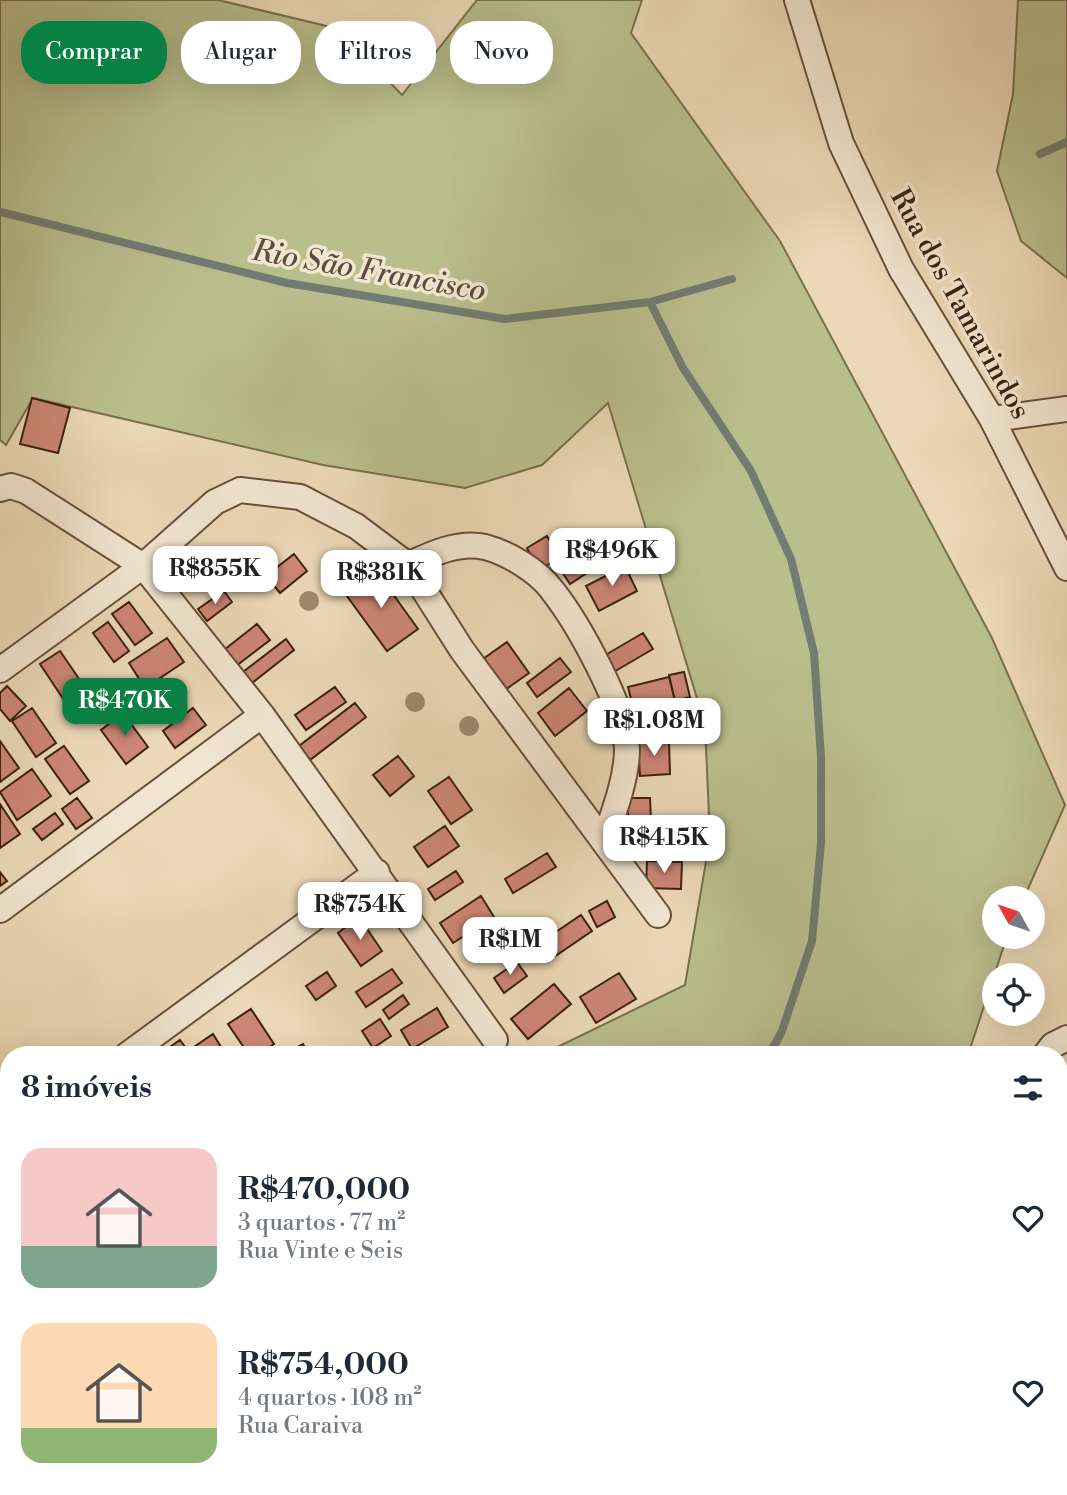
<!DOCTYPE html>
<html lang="pt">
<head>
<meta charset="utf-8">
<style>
  body { margin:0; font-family:"Libre Bodoni",serif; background:#f6f6f7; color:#1f2937; height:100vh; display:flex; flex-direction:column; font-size:26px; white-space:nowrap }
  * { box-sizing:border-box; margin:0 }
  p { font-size:23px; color:#747a83 }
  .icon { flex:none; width:38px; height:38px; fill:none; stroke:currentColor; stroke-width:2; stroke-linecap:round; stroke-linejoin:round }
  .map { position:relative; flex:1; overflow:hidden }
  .sheet { position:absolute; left:0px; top:1046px; width:1068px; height:450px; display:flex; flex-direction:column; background:#fff; border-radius:28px 28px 0 0; box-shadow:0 7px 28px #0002 }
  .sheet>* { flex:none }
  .top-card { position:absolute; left:21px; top:21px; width:700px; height:63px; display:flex; gap:14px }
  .needle { width:46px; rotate:310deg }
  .tools { position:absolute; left:982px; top:886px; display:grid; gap:14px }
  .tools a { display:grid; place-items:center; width:63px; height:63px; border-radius:50%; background:#fff; box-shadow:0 7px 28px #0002; font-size:35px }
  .price { position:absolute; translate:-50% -60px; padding:0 16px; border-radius:14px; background:#fff; color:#222; font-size:23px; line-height:46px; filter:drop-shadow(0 2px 4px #0008) }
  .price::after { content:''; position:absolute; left:50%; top:42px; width:21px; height:16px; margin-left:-10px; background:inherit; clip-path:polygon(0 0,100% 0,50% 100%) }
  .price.active { background:#0b8043; color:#fff }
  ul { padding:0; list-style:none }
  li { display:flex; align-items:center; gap:21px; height:175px; padding:0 21px }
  li span { display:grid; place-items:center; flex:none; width:196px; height:140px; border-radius:21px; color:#555 }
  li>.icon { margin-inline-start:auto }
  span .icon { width:84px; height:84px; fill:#fffc; stroke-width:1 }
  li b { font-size:30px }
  h2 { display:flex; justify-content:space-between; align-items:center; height:84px; padding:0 21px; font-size:30px }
  .chip { padding:0 24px; border-radius:28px; background:#fff; box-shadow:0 7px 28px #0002; font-size:24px; line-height:63px }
  .chip.active { background:#0b8043; color:#fff }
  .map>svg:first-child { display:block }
  .green { fill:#b9be8d; stroke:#7a704e; stroke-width:2 }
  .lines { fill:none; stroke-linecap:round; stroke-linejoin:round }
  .stream { stroke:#737c71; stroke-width:8 }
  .building { fill:#cd8675; stroke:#3c2110; stroke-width:2 }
  .minor-casing { stroke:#684f3a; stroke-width:28 }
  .minor { stroke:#f2e6d0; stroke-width:24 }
  .tree { fill:#9c896c }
  .labels { text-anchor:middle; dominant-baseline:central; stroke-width:7; stroke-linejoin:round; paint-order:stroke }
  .street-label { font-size:28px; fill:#3c2110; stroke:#f2e6d0 }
  .water-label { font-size:30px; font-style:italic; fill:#584f40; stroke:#f2e6d0 }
</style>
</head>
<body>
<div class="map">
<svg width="1067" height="1495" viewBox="0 0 1067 1495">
  <rect width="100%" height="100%" fill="#ebd8b6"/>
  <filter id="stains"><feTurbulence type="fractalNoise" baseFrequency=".00286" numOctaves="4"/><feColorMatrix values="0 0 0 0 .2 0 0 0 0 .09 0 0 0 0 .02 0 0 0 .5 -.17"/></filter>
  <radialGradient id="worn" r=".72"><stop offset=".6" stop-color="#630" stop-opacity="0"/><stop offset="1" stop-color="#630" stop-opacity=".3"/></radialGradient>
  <path class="green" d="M0 0H218L339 29 402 95 477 0H642L631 33 780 241 992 638 1065 805 1024 898H994V936H1007L968 1055H541L685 985 710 838 705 725 608 403 542 465 465 488 323 465 33 398 6 445 0 440Z
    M1018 0H1067V278L1021 241 997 171 1013 94Z
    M0 1171H9V1384L0 1385Z
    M621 1488H899L898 1495H620Z"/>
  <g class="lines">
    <path class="stream" d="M1040 154 1067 142
      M0 212 287 283 505 319 650 302 732 279
      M650 302 683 368 751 471 791 559 814 653 821 757V843L812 941 782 1031 769 1055
      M0 1249H9
      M757 1488 758 1495"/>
  </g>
  <path class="building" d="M32 398 70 408 58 453 20 444Z
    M547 536 560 558 539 570 527 548Z
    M601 542 611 557 570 584 560 569Z
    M193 553 207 576 190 586 177 564Z
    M294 554 307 571 280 593 266 576Z
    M625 566 637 591 599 611 586 586Z
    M375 569 418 629 387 651 344 592Z
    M224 591 232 602 207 621 198 609Z
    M129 602 152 633 135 645 112 614Z
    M108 622 129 651 114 662 93 633Z
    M257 624 270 640 236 666 224 650Z
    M643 633 653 649 612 673 602 657Z
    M167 638 184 662 145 688 129 663Z
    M286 639 294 650 252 683 243 672Z
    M507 642 529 673 505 690 483 659Z
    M60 651 84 686 64 700 40 664Z
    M560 658 571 672 537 697 527 683Z
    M684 672 690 697 675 701 669 675Z
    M669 677 675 701 634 711 628 687Z
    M100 684 117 706 101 718 84 696Z
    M7 686 26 706 10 721 0 709V693Z
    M335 687 346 702 306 730 295 715Z
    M569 688 587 711 555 736 538 713Z
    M355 703 366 717 310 760 299 746Z
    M32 708 56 743 36 757 12 721Z
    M193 708 206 725 175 748 163 731Z
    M123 713 148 747 126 764 101 730Z
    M0 741 19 768 0 782Z
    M669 741 670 774 640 776 638 743Z
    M64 746 89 781 70 794 45 759Z
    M398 756 414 776 390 796 373 775Z
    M32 769 51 796 17 820 0 792Z
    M449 777 472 810 451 824 428 791Z
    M77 798 92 818 76 829 62 809Z
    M628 798H650L651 820 628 821Z
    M0 804 20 834 0 848Z
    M55 813 63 824 42 840 33 829Z
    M445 826 459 846 428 867 414 847Z
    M547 853 556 867 513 893 505 879Z
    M647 861 682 862 681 889 646 888Z
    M456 871 463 882 435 900 428 889Z
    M0 872 7 881 0 886Z
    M481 896 494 917 453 943 440 923Z
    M607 901 615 917 597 927 589 911Z
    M581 915 592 931 548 961 537 945Z
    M359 917 382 951 361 966 338 933Z
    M494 933 503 946 483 959 475 946Z
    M517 962 527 976 504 993 494 978Z
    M392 969 402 983 366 1007 356 992Z
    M327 972 336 986 316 1000 306 986Z
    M619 973 636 999 596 1023 580 997Z
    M554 984 571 1004 528 1039 511 1019Z
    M403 995 409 1004 389 1019 383 1010Z
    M437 1008 448 1027 412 1049 401 1030Z
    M251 1009 274 1044 258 1055H249L228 1024Z
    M380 1019 391 1036 373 1048 362 1031Z
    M213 1034 226 1055H200L194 1047Z
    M180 1040 191 1055H165L163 1052Z
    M303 1044 309 1055H292L290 1051Z
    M9 1452V1481L0 1466V1457Z
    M119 1488H146L149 1493 123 1495Z
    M236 1488H258L247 1495H241Z
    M396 1488H417L422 1495H385Z
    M505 1488H534L537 1493 493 1495Z"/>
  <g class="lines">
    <g class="minor-casing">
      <path id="minor" d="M797 0 841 143 901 269 992 419 1067 568
        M992 419 1067 409
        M0 489 11 486 26 491 143 566 262 715 495 1040
        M408 565C431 554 459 541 485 547 508 553 538 571 552 590 578 623 625 707 627 749 627 779 613 814 604 842
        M0 670 143 566 215 502 240 490 300 497 356 526 408 565 462 650 658 915
        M0 910 262 715
        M127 1055 377 872
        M1045 1055 1053 1045 1067 1038
        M0 1117 9 1125
        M1059 1416 1067 1424
        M53 1495 65 1488
        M320 1495 331 1488
        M591 1495V1488"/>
    </g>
    <use href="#minor" class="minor"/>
  </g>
  <g class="tree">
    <circle cx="309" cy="601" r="10"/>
    <circle cx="415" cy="702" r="10"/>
    <circle cx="469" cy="726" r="10"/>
  </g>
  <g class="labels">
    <g class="street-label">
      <text transform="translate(960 304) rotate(61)">Rua dos Tamarindos</text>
    </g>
    <g class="water-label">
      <text transform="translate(369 271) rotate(10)">Rio São Francisco</text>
    </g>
  </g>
  <rect width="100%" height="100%" filter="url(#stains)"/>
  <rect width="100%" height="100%" fill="url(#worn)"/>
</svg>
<div class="tools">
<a><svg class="needle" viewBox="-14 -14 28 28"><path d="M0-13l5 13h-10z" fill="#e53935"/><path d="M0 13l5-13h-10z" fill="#747a83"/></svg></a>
<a><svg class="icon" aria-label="locate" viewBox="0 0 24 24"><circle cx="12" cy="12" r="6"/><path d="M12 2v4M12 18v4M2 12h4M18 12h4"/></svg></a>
</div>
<b class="price" style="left:612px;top:588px">R$496K</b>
<b class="price" style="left:215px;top:606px">R$855K</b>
<b class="price" style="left:381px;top:610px">R$381K</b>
<b class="price active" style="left:125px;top:738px">R$470K</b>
<b class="price" style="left:654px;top:758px">R$1.08M</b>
<b class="price" style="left:664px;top:875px">R$415K</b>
<b class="price" style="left:360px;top:942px">R$754K</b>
<b class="price" style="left:510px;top:977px">R$1M</b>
<div class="top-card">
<a class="chip active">Comprar</a>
<a class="chip">Alugar</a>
<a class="chip">Filtros</a>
<a class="chip">Novo</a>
</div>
<section class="sheet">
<h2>8 imóveis<svg class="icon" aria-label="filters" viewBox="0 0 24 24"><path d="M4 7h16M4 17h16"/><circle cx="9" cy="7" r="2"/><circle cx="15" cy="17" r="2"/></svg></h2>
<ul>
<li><span style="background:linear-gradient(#f6c9c9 70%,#7fa58c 0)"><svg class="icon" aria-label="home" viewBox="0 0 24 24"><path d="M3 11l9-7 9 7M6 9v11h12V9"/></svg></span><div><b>R$470,000</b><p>3 quartos · 77 m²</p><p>Rua Vinte e Seis</p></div><svg class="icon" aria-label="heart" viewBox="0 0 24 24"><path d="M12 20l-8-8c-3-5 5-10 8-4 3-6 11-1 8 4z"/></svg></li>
<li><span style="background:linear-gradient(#ffd9b3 75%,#8fb573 0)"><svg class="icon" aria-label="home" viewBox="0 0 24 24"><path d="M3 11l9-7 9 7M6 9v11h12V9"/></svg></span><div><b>R$754,000</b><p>4 quartos · 108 m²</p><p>Rua Caraiva</p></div><svg class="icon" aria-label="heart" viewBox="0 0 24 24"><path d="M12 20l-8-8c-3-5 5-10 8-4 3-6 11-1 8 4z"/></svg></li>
</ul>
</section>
</div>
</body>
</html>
